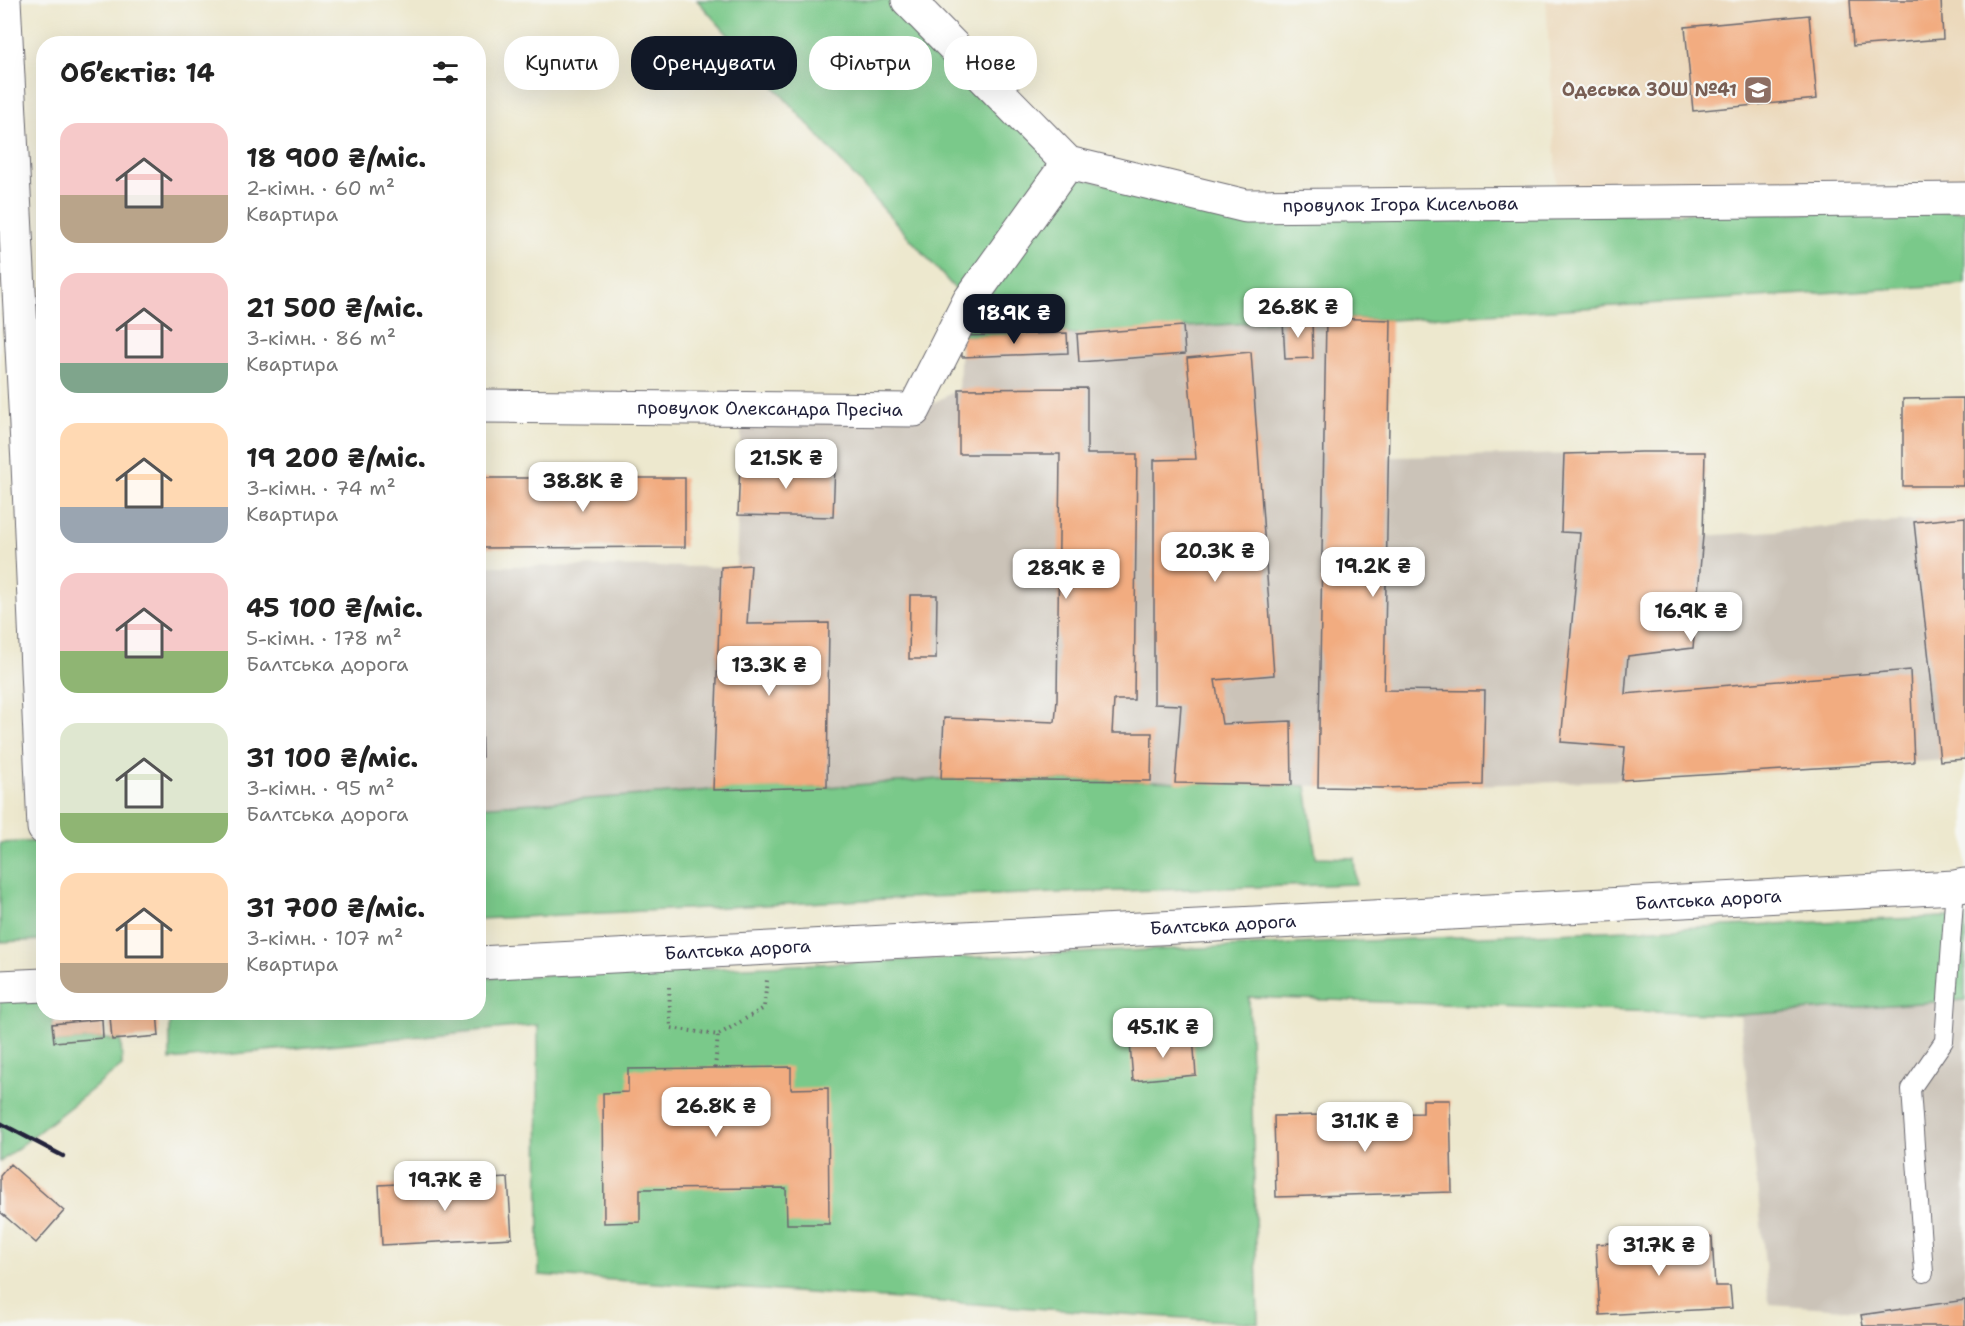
<!DOCTYPE html>
<html lang="uk">
<head>
<meta charset="utf-8">
<style>
  body { margin:0; font-family:"Shantell Sans",sans-serif; background:#f2f2f2; color:#222; height:100vh; display:flex; flex-direction:column; font-size:22px; white-space:nowrap }
  * { box-sizing:border-box; margin:0 }
  p { font-size:20px; color:#767676 }
  .icon { flex:none; width:33px; height:33px; fill:none; stroke:currentColor; stroke-width:2; stroke-linecap:round; stroke-linejoin:round }
  .map { position:relative; flex:1; overflow:hidden }
  .panel { position:absolute; left:36px; top:36px; width:450px; height:984px; display:flex; flex-direction:column; background:#fff; border-radius:24px; box-shadow:0 6px 24px #0002 }
  .panel>* { flex:none }
  .hud { position:absolute; left:504px; top:36px; width:570px; height:54px; display:flex; gap:12px }
  .price { position:absolute; translate:-50% -51px; padding:0 14px; border-radius:12px; background:#fff; color:#222; font-size:20px; line-height:39px; filter:drop-shadow(0 2px 3px #0008) }
  .price::after { content:''; position:absolute; left:50%; top:36px; width:18px; height:14px; margin-left:-9px; background:inherit; clip-path:polygon(0 0,100% 0,50% 100%) }
  .price.current { background:#111827; color:#fff }
  ul { padding:0; list-style:none }
  li { display:flex; align-items:center; gap:18px; height:150px; padding:0 24px }
  li span { display:grid; place-items:center; flex:none; width:168px; height:120px; border-radius:18px; color:#555 }
  li>.icon { margin-inline-start:auto }
  span .icon { width:72px; height:72px; fill:#fffc; stroke-width:1 }
  li b { font-size:26px }
  h2 { display:flex; justify-content:space-between; align-items:center; height:72px; padding:0 24px; font-size:26px }
  .chip { padding:0 21px; border-radius:24px; background:#fff; box-shadow:0 6px 24px #0002; font-size:21px; line-height:54px }
  .chip.current { background:#111827; color:#fff }
  .map>svg:first-child { display:block }
  .built { fill:#ebd8ba }
  .industrial { fill:#cbc3b8 }
  .green { fill:#7ac98a; stroke:#4e7662; stroke-width:1.5 }
  .building { fill:#f2ac80 }
  .lines { fill:none; stroke-linecap:round; stroke-linejoin:round }
  .service-casing { stroke:#69676e; stroke-width:20 }
  .minor-casing { stroke:#69676e; stroke-width:35 }
  .secondary-casing { stroke:#69676e; stroke-width:35 }
  .path { stroke:#69676e; stroke-width:4; stroke-dasharray:1.5 4.5; stroke-linecap:butt }
  .service { stroke:#fff; stroke-width:18 }
  .minor { stroke:#fff; stroke-width:33 }
  .secondary { stroke:#fff; stroke-width:33 }
  .rail { stroke:#22223b; stroke-width:4.5 }
  .labels { text-anchor:middle; dominant-baseline:central; stroke-width:4.5; stroke-linejoin:round; paint-order:stroke }
  .education-label { font-size:18px; font-weight:bold; fill:#785e54; stroke:#f6f6f2; text-anchor:end }
  .street-label { font-size:18px; fill:#22223b; stroke:#f6f6f2 }
</style>
</head>
<body>
<div class="map">
<svg width="1965" height="1326" viewBox="0 0 1965 1326">
  <rect width="100%" height="100%" fill="#f6f6f2"/>
  <filter id="ink" filterUnits="userSpaceOnUse"><feTurbulence type="fractalNoise" baseFrequency=".0167" numOctaves="2"/><feDisplacementMap in="SourceGraphic" scale="12" xChannelSelector="R" yChannelSelector="G"/><feConvolveMatrix kernelMatrix="1 2 1 2 8 2 1 2 1" color-interpolation-filters="sRGB"/></filter>
  <filter id="wash" filterUnits="userSpaceOnUse"><feTurbulence type="fractalNoise" baseFrequency=".008" numOctaves="4" result="noise"/><feDisplacementMap in="SourceGraphic" scale="24" xChannelSelector="R" yChannelSelector="G"/><feGaussianBlur stdDeviation="1.35" result="paint"/><feColorMatrix in="noise" values="0 0 0 0 0 0 0 0 0 0 0 0 0 0 0 0 0 1.4 0 .05"/><feComposite in="paint" operator="in"/></filter>
  <g filter="url(#wash)">
    <rect width="100%" height="100%" fill="#ede8ce"/>
    <path class="built" d="M1546 0H1965V180L1557 192Z"/>
    <path class="industrial" d="M1326 318 1391 320 1389 457 1705 452 1703 536 1965 517V759L1622 780 1383 788 1151 781 941 779 827 787 739 788 479 807V566L736 567 742 412 913 414 959 389 961 336 1077 334Z
      M1965 1000V1326H1863L1859 1310 1769 1304 1740 1015Z"/>
    <path class="green" d="M697 0H903L1061 164 964 299Z
      M1070 175 1240 217 1965 211V284L1391 320 1326 318 1077 334 961 336Z
      M941 779 1151 781 1306 786 1316 857 1354 858 1356 884 926 897 479 919V807L739 788 827 787Z
      M43 841V940L0 942V843Z
      M1965 916V1000L1740 1015 1249 997 1258 1323 539 1275 538 1025 170 1060V1013L478 1012 479 978Z
      M43 991 44 1012 51 1013 54 1042 103 1038 112 1040H121L122 1066 0 1162V994Z"/>
    <g id="blocks">
      <path class="building" d="M1850 0H1941L1943 39 1853 46Z
        M1809 15 1817 99 1693 111 1685 27Z
        M1326 318 1391 320 1384 690 1485 691 1483 785 1383 788 1318 787Z
        M1312 319 1313 358 1285 359 1283 321Z
        M1183 326 1185 354 1079 362 1077 334Z
        M1067 333 1068 353 962 357 961 336Z
        M1251 352 1274 675 1215 680 1222 724 1291 721 1292 785 1175 783 1181 705 1154 704V460L1196 459 1187 358Z
        M1087 388V454H1137L1134 700H1114L1112 733H1152L1151 781 941 779 944 718 1055 722 1057 700 1060 454H959V389Z
        M1963 398V486H1903V399Z
        M1642 452H1705L1703 536 1693 648 1628 656 1625 694 1910 670 1914 762 1622 780 1625 747 1561 742 1580 533 1561 532 1564 454Z
        M740 463 835 465 833 517 738 515Z
        M482 478H685V547L482 548Z
        M1965 517V759L1940 761 1914 522Z
        M751 565 747 624 829 623 827 787 713 790 721 567Z
        M910 595H937L936 659H909Z
        M478 715H481L482 757H478Z
        M157 1012 159 1036 112 1040 110 1016Z
        M102 1019 103 1038 54 1042 52 1024Z
        M1193 1037 1196 1075 1133 1081 1130 1043Z
        M791 1067V1089L828 1088 829 1224H787L786 1188 640 1189V1222L604 1223 603 1093 628 1092V1069Z
        M1423 1100H1450L1452 1192 1276 1197 1274 1116 1423 1113Z
        M10 1164 64 1211 36 1243 0 1212V1176Z
        M508 1178 512 1238 382 1245 379 1185Z
        M1712 1237 1715 1286H1730L1732 1308 1600 1315 1596 1244Z
        M1965 1300V1326H1863L1861 1315Z"/>
    </g>
  </g>
  <g filter="url(#ink)">
    <use href="#blocks" fill-opacity="0" stroke="#69676e" stroke-width="1.5"/>
    <g class="lines">
      <g class="service-casing">
        <path id="service" d="M1924 1273 1911 1089 1944 1041 1955 887"/>
      </g>
      <g class="minor-casing">
        <g id="minor">
          <path d="M4 0 28 464 44 828"/>
          <path id="s1" d="M908 0 1068 163 1246 206 1965 199"/>
          <path id="s2" d="M478 406 914 410 969 301 1068 163"/>
        </g>
      </g>
      <g class="secondary-casing">
        <g id="secondary">
          <path id="s3" d="M478 963 1955 887 1965 885"/>
          <path d="M0 987 44 985"/>
        </g>
      </g>
      <path class="path" d="M669 987 671 1028 718 1035 764 1008 767 980
        M715 1068 718 1035"/>
      <use href="#service" class="service"/>
      <use href="#minor" class="minor"/>
      <use href="#secondary" class="secondary"/>
      <path class="rail" d="M0 1123 63 1156"/>
    </g>
  </g>
  <defs>
    <g id="school-square" transform="scale(1.5)"><rect x="-9" y="-9" width="18" height="18" rx="4" fill="#8d6e63" stroke="#f6f6f2"/><path d="M0-5L7-2L0 1L-7-2ZM-4 1L0 2.5L4 1V4Q0 6-4 4Z" fill="#fff"/></g>
  </defs>
  <g fill-rule="evenodd">
    <use href="#school-square" x="1758" y="90"/>
  </g>
  <g class="labels">
    <g class="education-label">
      <text x="1737" y="90">Одеська ЗОШ №41</text>
    </g>
    <g class="street-label">
      <text stroke="none"><textPath href="#s1" startOffset="566">провулок Ігора Кисельова</textPath></text>
      <text stroke="none"><textPath href="#s2" startOffset="292">провулок Олександра Пресіча</textPath></text>
      <text stroke="none"><textPath href="#s3" startOffset="1232">Балтська дорога</textPath></text>
      <text stroke="none"><textPath href="#s3" startOffset="746">Балтська дорога</textPath></text>
      <text stroke="none"><textPath href="#s3" startOffset="260">Балтська дорога</textPath></text>
    </g>
  </g>
</svg>
<b class="price" style="left:1298px;top:339px">26.8K ₴</b>
<b class="price current" style="left:1014px;top:345px">18.9K ₴</b>
<b class="price" style="left:786px;top:490px">21.5K ₴</b>
<b class="price" style="left:583px;top:513px">38.8K ₴</b>
<b class="price" style="left:1215px;top:583px">20.3K ₴</b>
<b class="price" style="left:1373px;top:598px">19.2K ₴</b>
<b class="price" style="left:1066px;top:600px">28.9K ₴</b>
<b class="price" style="left:1691px;top:643px">16.9K ₴</b>
<b class="price" style="left:769px;top:697px">13.3K ₴</b>
<b class="price" style="left:1163px;top:1059px">45.1K ₴</b>
<b class="price" style="left:716px;top:1138px">26.8K ₴</b>
<b class="price" style="left:1365px;top:1153px">31.1K ₴</b>
<b class="price" style="left:445px;top:1212px">19.7K ₴</b>
<b class="price" style="left:1659px;top:1277px">31.7K ₴</b>
<div class="hud">
<a class="chip">Купити</a>
<a class="chip current">Орендувати</a>
<a class="chip">Фільтри</a>
<a class="chip">Нове</a>
</div>
<section class="panel">
<h2>Об’єктів: 14<svg class="icon" aria-label="filters" viewBox="0 0 24 24"><path d="M4 7h16M4 17h16"/><circle cx="9" cy="7" r="2"/><circle cx="15" cy="17" r="2"/></svg></h2>
<ul>
<li><span style="background:linear-gradient(#f6c9c9 60%,#b9a48a 0)"><svg class="icon" aria-label="home" viewBox="0 0 24 24"><path d="M3 11l9-7 9 7M6 9v11h12V9"/></svg></span><div><b>18 900 ₴/міс.</b><p>2-кімн. · 60 m²</p><p>Квартира</p></div></li>
<li><span style="background:linear-gradient(#f6c9c9 75%,#7fa58c 0)"><svg class="icon" aria-label="home" viewBox="0 0 24 24"><path d="M3 11l9-7 9 7M6 9v11h12V9"/></svg></span><div><b>21 500 ₴/міс.</b><p>3-кімн. · 86 m²</p><p>Квартира</p></div></li>
<li><span style="background:linear-gradient(#ffd9b3 70%,#9aa5b1 0)"><svg class="icon" aria-label="home" viewBox="0 0 24 24"><path d="M3 11l9-7 9 7M6 9v11h12V9"/></svg></span><div><b>19 200 ₴/міс.</b><p>3-кімн. · 74 m²</p><p>Квартира</p></div></li>
<li><span style="background:linear-gradient(#f6c9c9 65%,#8fb573 0)"><svg class="icon" aria-label="home" viewBox="0 0 24 24"><path d="M3 11l9-7 9 7M6 9v11h12V9"/></svg></span><div><b>45 100 ₴/міс.</b><p>5-кімн. · 178 m²</p><p>Балтська дорога</p></div></li>
<li><span style="background:linear-gradient(#dfe7d0 75%,#8fb573 0)"><svg class="icon" aria-label="home" viewBox="0 0 24 24"><path d="M3 11l9-7 9 7M6 9v11h12V9"/></svg></span><div><b>31 100 ₴/міс.</b><p>3-кімн. · 95 m²</p><p>Балтська дорога</p></div></li>
<li><span style="background:linear-gradient(#ffd9b3 75%,#b9a48a 0)"><svg class="icon" aria-label="home" viewBox="0 0 24 24"><path d="M3 11l9-7 9 7M6 9v11h12V9"/></svg></span><div><b>31 700 ₴/міс.</b><p>3-кімн. · 107 m²</p><p>Квартира</p></div></li>
</ul>
</section>
</div>
</body>
</html>
